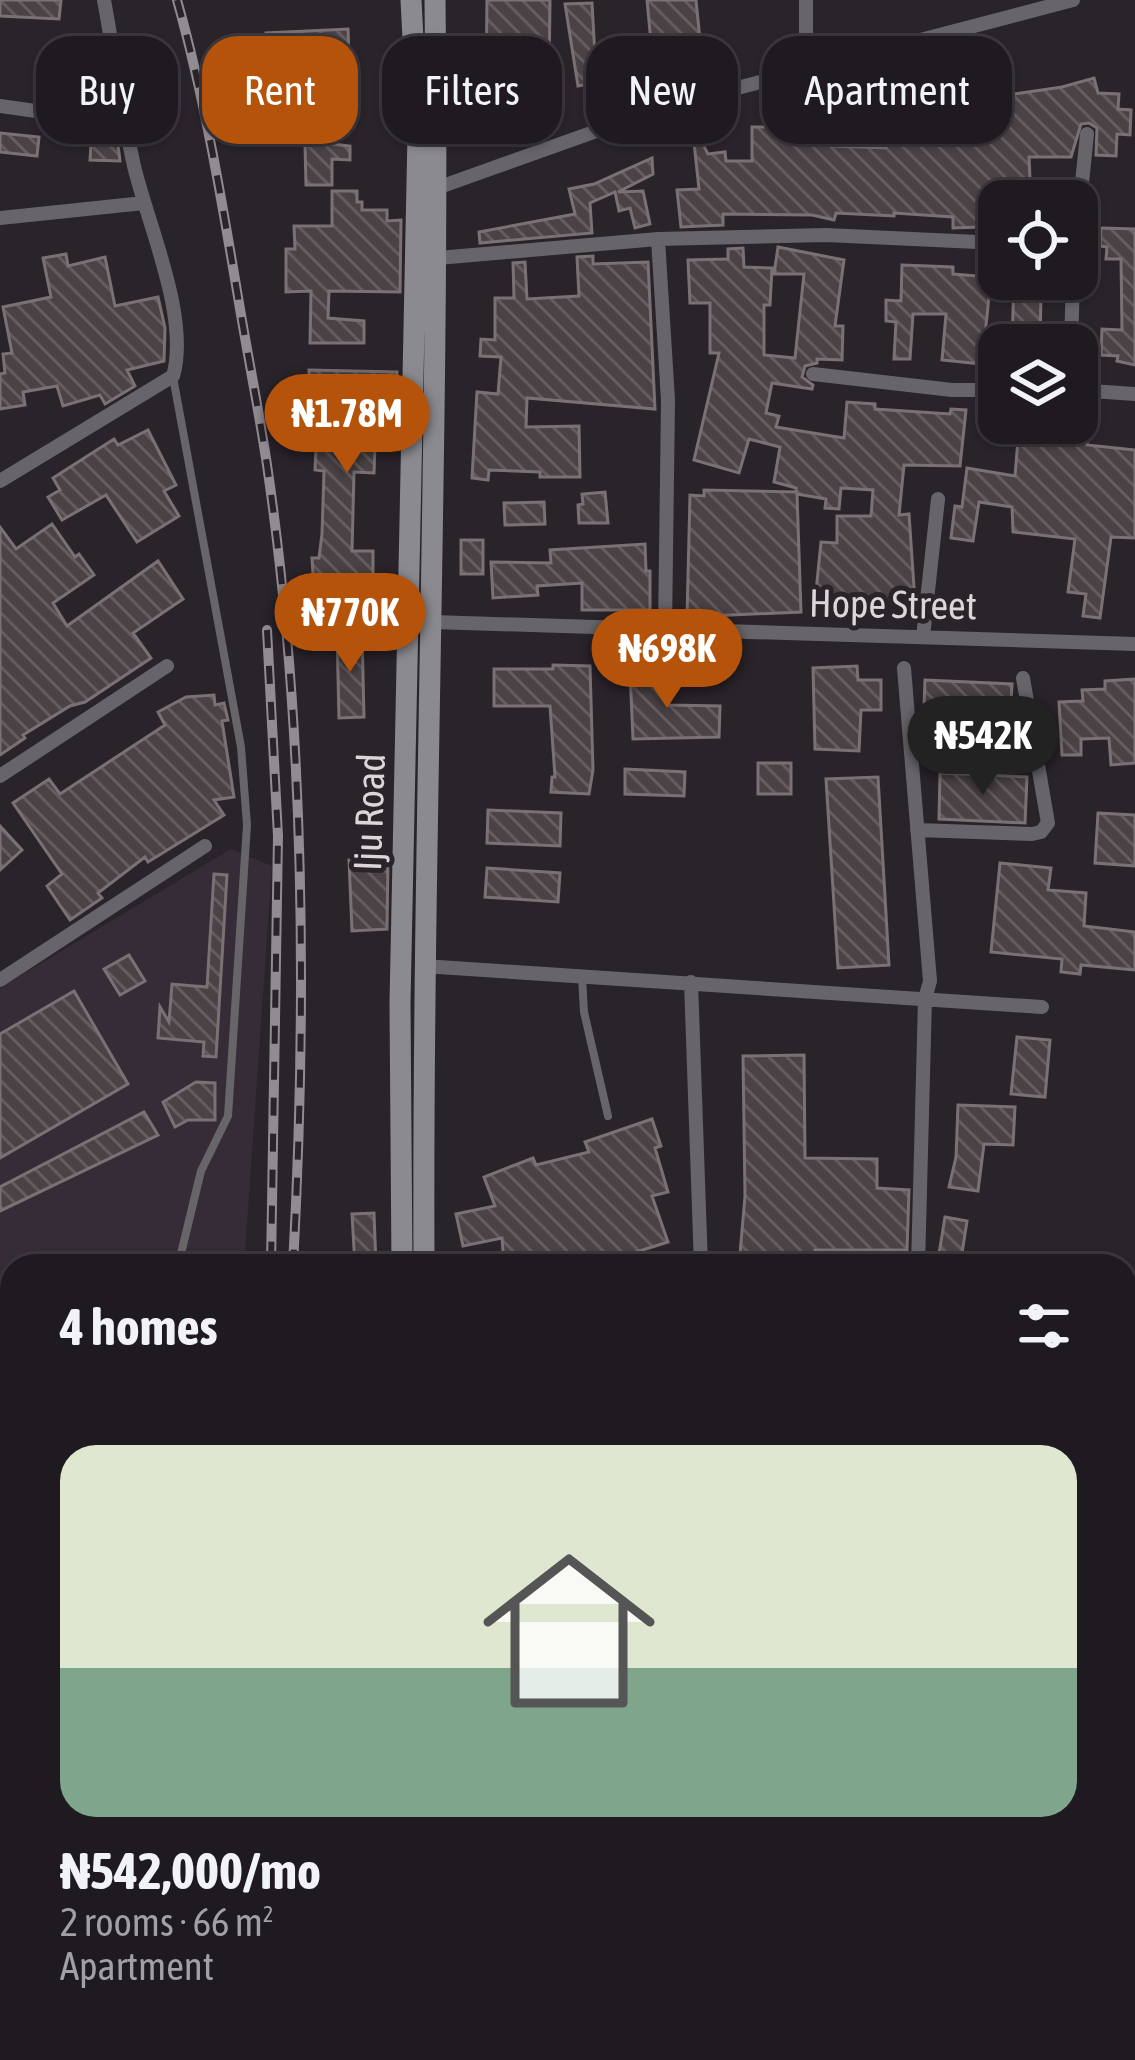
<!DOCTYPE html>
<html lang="en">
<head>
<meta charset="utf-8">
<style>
  body { margin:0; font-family:"Asap Condensed",sans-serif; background:#2c272d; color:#f1f3f6; height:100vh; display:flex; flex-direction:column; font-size:45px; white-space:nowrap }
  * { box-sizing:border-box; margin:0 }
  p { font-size:39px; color:#a1a1a5 }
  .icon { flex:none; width:66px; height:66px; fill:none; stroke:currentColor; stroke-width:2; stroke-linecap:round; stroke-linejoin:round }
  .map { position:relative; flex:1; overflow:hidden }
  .drawer { position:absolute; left:0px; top:1254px; width:1137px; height:807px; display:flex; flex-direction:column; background:#1f1a20; border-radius:36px 36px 0 0; box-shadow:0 3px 9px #0004,0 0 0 3px #3c383e }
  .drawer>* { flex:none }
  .hud { position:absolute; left:36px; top:36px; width:1065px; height:108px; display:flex; gap:24px }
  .fabs { position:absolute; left:978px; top:180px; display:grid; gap:24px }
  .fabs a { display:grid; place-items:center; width:120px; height:120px; border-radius:24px; background:#1f1a20; box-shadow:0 3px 9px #0004,0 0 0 3px #3c383e; font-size:60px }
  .price { position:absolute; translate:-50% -102px; padding:0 27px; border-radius:42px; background:#b45309; color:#fff; font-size:39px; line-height:78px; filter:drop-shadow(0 3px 6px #0008) }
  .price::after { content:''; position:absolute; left:50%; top:72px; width:36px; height:27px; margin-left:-18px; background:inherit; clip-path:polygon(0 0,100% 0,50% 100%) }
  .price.selected { background:#222; color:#fff }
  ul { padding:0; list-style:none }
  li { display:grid; align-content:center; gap:24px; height:636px; padding:0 60px }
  li span { display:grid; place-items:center; height:372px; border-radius:36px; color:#555 }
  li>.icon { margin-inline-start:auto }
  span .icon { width:216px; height:216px; fill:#fffc; stroke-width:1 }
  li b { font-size:51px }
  h2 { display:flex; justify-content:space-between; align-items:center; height:144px; padding:0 60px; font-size:51px }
  .chip { padding:0 42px; border-radius:36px; background:#1f1a20; box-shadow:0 3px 9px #0004,0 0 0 3px #3c383e; font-size:42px; line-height:108px }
  .chip.selected { background:#b45309; color:#fff }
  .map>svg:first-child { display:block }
  .built { fill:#362c37 }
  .grass { fill:url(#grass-tufts) }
  .building { fill:url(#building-back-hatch); stroke:#7b7175; stroke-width:3 }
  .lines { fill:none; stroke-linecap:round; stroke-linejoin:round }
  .service { stroke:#67656a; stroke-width:8 }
  .minor { stroke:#67656a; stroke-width:14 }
  .secondary { stroke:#8b8a90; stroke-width:21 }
  .rail-casing { stroke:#918c92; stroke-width:10 }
  .rail { stroke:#29232a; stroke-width:6; stroke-dasharray:18; stroke-linecap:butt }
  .labels { text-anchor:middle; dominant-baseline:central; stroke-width:10; stroke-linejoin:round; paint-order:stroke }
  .street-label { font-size:39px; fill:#dad6da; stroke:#29232a }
</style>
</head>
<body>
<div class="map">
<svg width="1135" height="2060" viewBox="0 0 1135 2060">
  <defs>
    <pattern id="grass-tufts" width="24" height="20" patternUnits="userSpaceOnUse" patternTransform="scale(3)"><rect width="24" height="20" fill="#48282b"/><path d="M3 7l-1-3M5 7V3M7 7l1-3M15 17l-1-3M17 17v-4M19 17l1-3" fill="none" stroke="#624649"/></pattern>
    <pattern id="building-back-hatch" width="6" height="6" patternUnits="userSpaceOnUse" patternTransform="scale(3)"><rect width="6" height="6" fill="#4b4246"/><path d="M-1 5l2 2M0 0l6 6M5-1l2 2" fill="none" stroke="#645d60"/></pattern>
  </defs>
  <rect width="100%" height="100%" fill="#29232a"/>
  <path class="built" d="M231 849 272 866 244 1266H12V1939L0 1943V988Z
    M75 2049H230V2060H80Z"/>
  <path class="grass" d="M1125 1701H1135V1897L1125 1918Z
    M972 2049H1088L1091 2060H972Z"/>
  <path class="building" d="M0 0H61L59 19 0 16Z
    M487 0H550L549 79H486Z
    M647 0H696L701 50 652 53Z
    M592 3 595 56 601 55 605 81 578 86 565 4Z
    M348 29 350 87H321L322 118 265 119 266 33Z
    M1094 78 1098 93 1119 94 1118 109 1131 110 1130 135 1117 134 1116 156 1096 155 1097 128 1089 123 1081 124 1071 157H1029L1031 201H999V214L980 215 981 227 953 228V217L894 213V216L836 213 834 220 812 215 723 214V225L681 227 677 190 699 189 692 124 708 154 725 152 726 161H752V127H808V121H832V146L886 148 881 122 941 111 937 89 983 82 986 98 1062 87Z
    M0 133 39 137 37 156 0 152Z
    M91 144 118 145 120 161 90 160Z
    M333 144 350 146V160L332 159V185H306L305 145Z
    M652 158 653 174 618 192 643 191 650 224 635 228 630 208 619 211 615 192 590 203 592 233 480 243 479 232 575 214 569 189 594 184Z
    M332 191H357V202H362V210H387V221L401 220 400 292 329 291 328 318 364 321V343H310L311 291 286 292V249H295L294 226H332Z
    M1101 228 1135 229V365L1117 361 1118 356 1101 355 1102 329 1122 330 1121 259H1106L1107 247 1100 246Z
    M778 247 844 260 835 326H843L842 360 817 359V363L805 366 802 377 813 385 812 389 772 383 766 413 779 416 776 427 844 438 847 402 875 404V409L950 414 951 409 966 410 960 466 904 465 899 515 909 514 915 602H815L821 542 837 543V516H871L873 490 841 488 839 509 825 508 826 499 797 494 801 612 687 617 690 495 704 496V490L796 492V488L774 482 780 447 749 439 739 473 694 460 719 353H710V303H690L688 260 728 259V249L743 248 744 267 772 268 770 305H764V355L795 358 804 274H774Z
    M66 254 68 266 105 257 115 306 158 297 165 328 164 361 127 370 135 386 105 404 100 395 63 406 57 386 23 392 25 405 0 409V374L5 373 3 354 12 353 3 307 51 297 43 258Z
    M593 256V264L648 262 655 409 527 398 526 427 579 426 580 477H540V472L489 470 488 480 472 478 477 392 498 394 501 357 480 356 481 339 495 340V298H514L513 263 525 262 527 299 579 296 577 257Z
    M902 265 953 267V274L991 277 982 364 942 360 946 314H913L910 359H894L896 322 886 321V300L901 301Z
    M1014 279H1047L1046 294 1041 293 1040 345H1012Z
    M309 370 397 372V389L369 390V418L376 419 374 473 354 472 352 551H373V578H385L384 615H350V578L313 574 312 558H319L322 534 324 471 315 470 318 405H309Z
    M1019 427 1088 434 1087 445 1135 450V538L1111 537 1100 618 1083 616 1086 594 1068 592 1075 539 1013 532 1012 507 979 502 973 541 951 538 955 506 962 507 967 468 1015 476Z
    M148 430 176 485 164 491 179 516 137 542 106 495 62 520 48 497 60 490 53 478 114 439 118 445Z
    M605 492 608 523H579L578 505 583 504 582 494Z
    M544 502 545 524 505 525 504 503Z
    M52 524 75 557 79 554 94 575 53 603 67 626 158 561 183 599 133 633 151 658 85 702 70 706 23 735 25 738 0 755V527L16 549Z
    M461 540H483V574H461Z
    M645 544 646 571H650V610H582V583L537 586 538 595 493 598 491 562 551 563 550 550Z
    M337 633H362L364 717 339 718Z
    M553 665 590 666 593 770 589 794 551 792 552 777H555L550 706H494V669H553Z
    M857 666 858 680H881V710H861L859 751 815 749 813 668Z
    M667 670 669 705 720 706 719 737 633 739 630 672Z
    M1135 679V763L1111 765 1109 738 1081 739V755H1062L1059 702 1083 701 1082 690 1105 689V681Z
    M925 680 1012 684 1009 736 923 733Z
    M214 695 215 705 224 703 228 720 222 721 234 797 214 800 224 815 148 862 145 857 98 893 102 898 70 920 47 886 62 874 13 803 49 779 60 794 165 725 158 712 186 697Z
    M758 763H791V794H758Z
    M625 769 685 772 684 796 625 794Z
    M940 773 1027 777 1025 823 939 819Z
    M878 777 889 965 838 968 826 779Z
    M488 810 561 813 560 846 487 843Z
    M1098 813 1135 815V866L1095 863Z
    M0 826 22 850 0 870Z
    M388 859 387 929 352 931 349 860Z
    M1000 863 1051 868 1048 890 1086 893 1084 926 1135 932V970L1081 965 1080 974 1061 972 1062 959 991 952Z
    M487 868 560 873 558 902 485 897Z
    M214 874 227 875 216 1057 203 1056 204 1042 158 1038 160 1007 169 1022 172 984 207 987Z
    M129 955 145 981 120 995 104 969Z
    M74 991 128 1084 0 1158V1034Z
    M1017 1037 1050 1040 1045 1097 1011 1094Z
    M804 1055 805 1158 877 1159V1188L909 1190 907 1250H815V1266H739L745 1196 743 1056Z
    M196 1082 215 1083V1120H188L175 1127 163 1102Z
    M958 1105 1015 1107 1013 1145 984 1144 978 1191 949 1187 956 1157Z
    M144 1112 158 1135 0 1211V1187Z
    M652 1119 661 1146 655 1148 668 1192 652 1196 668 1242 592 1266 587 1258 504 1264 502 1238 463 1246 456 1214 495 1206 484 1177 533 1158 536 1165 589 1152 585 1142Z
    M374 1213 376 1266H355L352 1214Z
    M945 1217 967 1221 960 1266H937Z"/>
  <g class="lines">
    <path class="service" d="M173 377 241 747 247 825 228 1116 201 1171 178 1266
      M582 977 584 1012 608 1116
      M0 1552 12 1544"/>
    <path class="minor" d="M806 67V0
      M0 106 127 124
      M437 188 661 108 1073 0
      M0 218 144 203
      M1077 232 1087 134
      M658 239 668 400 665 630
      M438 258 658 239 826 235 999 243
      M1071 345 1073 279
      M813 374 952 390H999
      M1077 390 1135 394
      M0 481 173 376C190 318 148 225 134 166 122 112 114 55 104 0
      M433 622 1135 644
      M923 637 938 499
      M904 668 930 981 925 999 918 1266
      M0 776 167 666
      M917 830 1032 834 1041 832 1048 823 1023 678
      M423 966 1042 1007
      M0 980 205 846
      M691 982 701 1266
      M1125 1575 1135 1578"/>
    <path class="secondary" d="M402 1266 400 1003 418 135 411 0
      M424 1266C422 844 440 422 435 0
      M410 2049 411 2060
      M435 2049 436 2060"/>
    <g class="rail-casing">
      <path id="rail" d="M177 0C205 99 222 202 239 303 248 357 259 411 267 465 305 724 307 1005 293 1266
        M267 630 278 836 271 1266
        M230 2060V2049
        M248 2060 249 2049"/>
    </g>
    <use href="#rail" class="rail"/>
  </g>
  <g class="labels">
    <g class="street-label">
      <text transform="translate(893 604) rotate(1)">Hope Street</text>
      <text transform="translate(369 812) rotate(-88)">Iju Road</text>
    </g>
  </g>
</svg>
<div class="fabs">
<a><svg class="icon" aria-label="locate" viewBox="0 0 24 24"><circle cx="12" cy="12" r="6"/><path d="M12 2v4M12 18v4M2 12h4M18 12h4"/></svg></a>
<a><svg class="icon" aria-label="layers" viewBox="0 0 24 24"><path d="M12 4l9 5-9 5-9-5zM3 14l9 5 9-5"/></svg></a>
</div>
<b class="price" style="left:347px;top:476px">₦1.78M</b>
<b class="price" style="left:350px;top:675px">₦770K</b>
<b class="price" style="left:667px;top:711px">₦698K</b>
<b class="price selected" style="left:983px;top:798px">₦542K</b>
<div class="hud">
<a class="chip">Buy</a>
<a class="chip selected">Rent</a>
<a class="chip">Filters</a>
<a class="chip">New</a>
<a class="chip">Apartment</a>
</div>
<section class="drawer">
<h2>4 homes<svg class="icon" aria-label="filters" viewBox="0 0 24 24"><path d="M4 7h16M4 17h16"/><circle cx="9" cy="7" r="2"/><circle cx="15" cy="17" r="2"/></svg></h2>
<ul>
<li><span style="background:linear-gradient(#dfe7d0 60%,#7fa58c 0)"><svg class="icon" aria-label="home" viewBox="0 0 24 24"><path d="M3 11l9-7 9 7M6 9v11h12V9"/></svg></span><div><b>₦542,000/mo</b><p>2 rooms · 66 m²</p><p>Apartment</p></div></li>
</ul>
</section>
</div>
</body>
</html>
